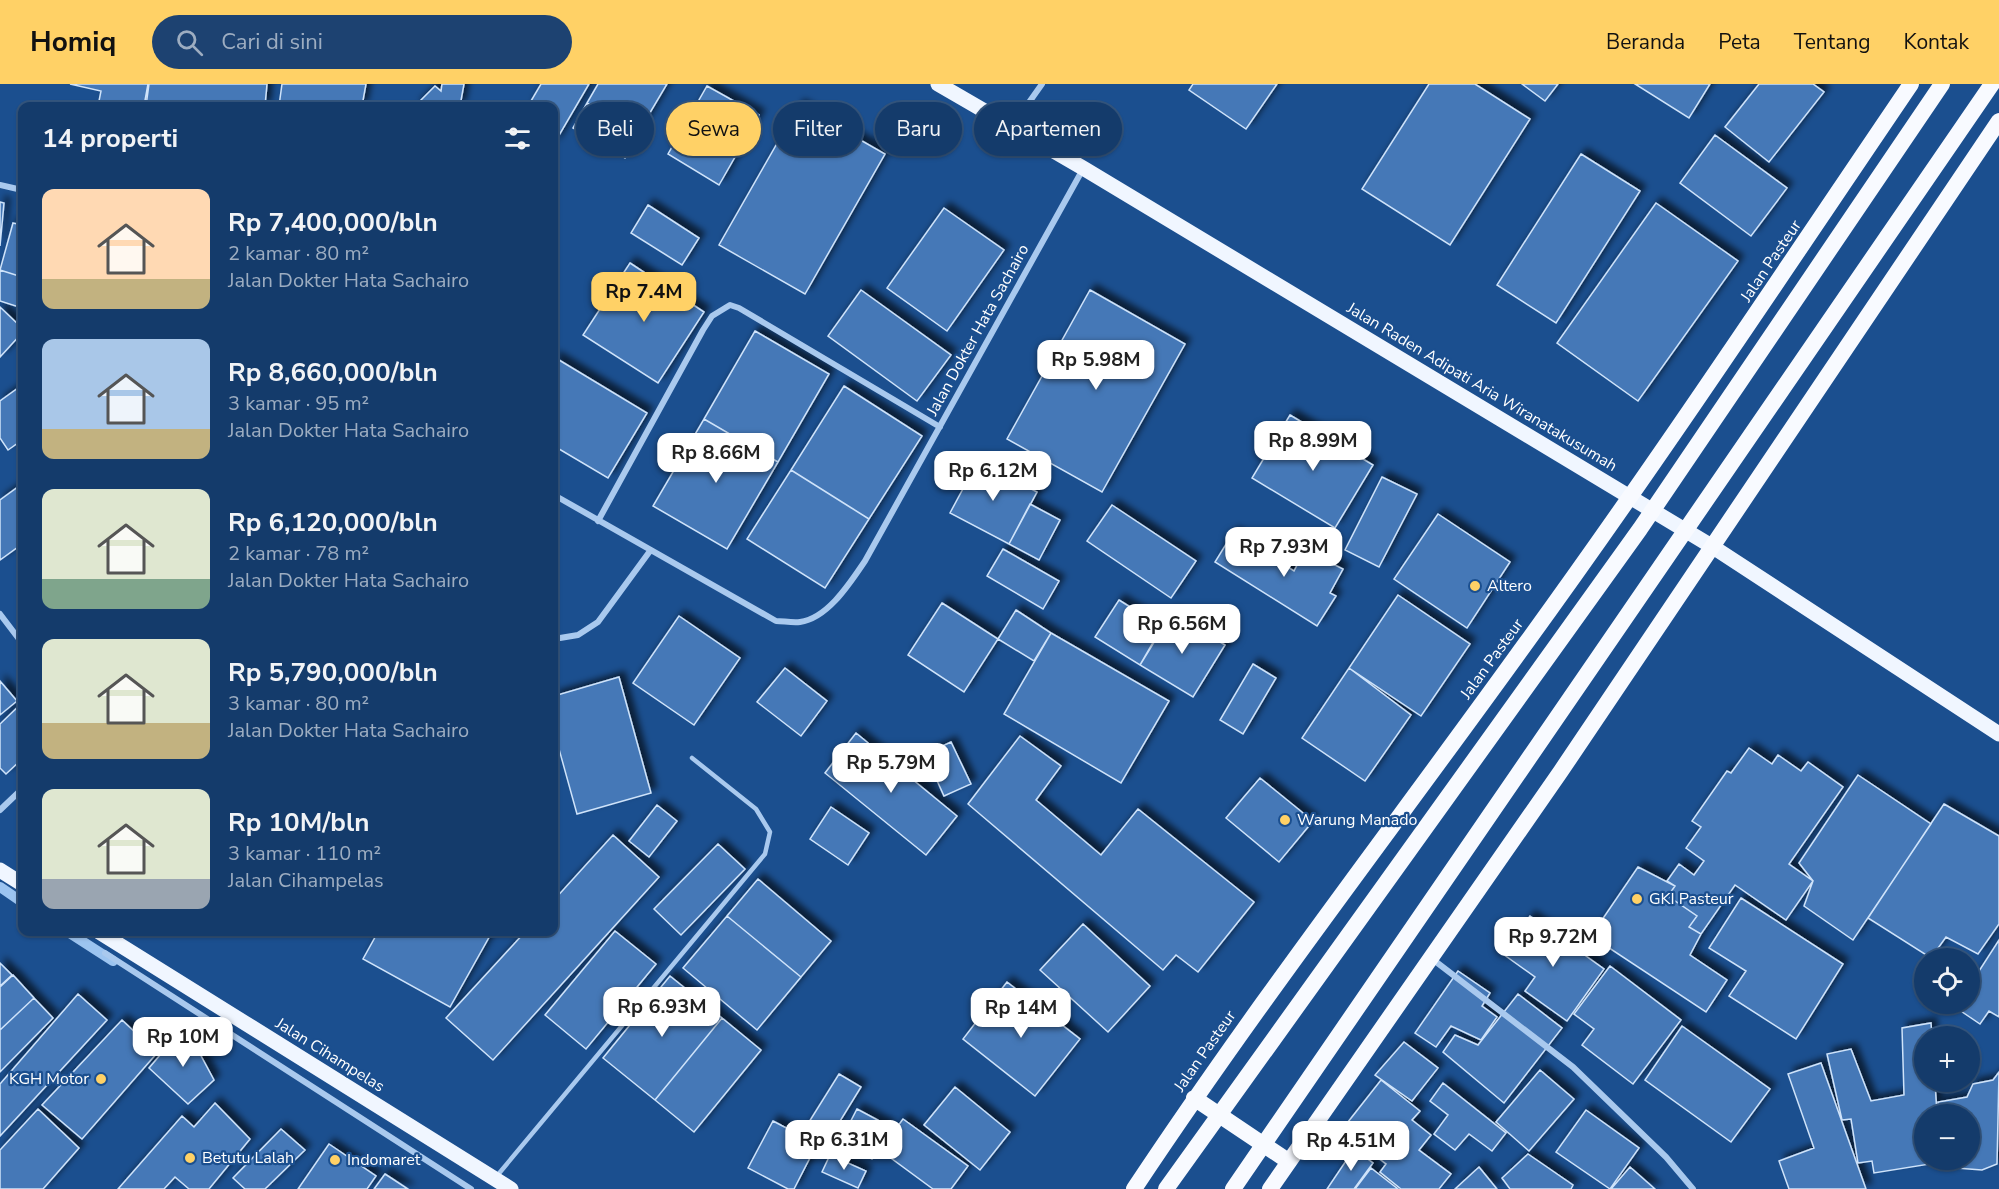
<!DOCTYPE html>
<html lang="id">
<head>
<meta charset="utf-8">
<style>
  body { margin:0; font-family:"Nunito Sans",sans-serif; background:#1d4271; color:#f1f3f6; height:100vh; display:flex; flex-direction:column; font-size:22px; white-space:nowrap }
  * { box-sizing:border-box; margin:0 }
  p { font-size:20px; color:#9dadc1 }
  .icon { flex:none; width:33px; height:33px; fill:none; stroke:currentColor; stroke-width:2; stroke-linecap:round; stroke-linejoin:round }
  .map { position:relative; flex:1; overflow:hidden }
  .drawer { position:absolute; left:18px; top:18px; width:540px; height:834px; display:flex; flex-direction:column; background:#143b6b; border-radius:12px; box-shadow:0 2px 4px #0004,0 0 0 2px #33557e }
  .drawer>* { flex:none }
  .guide { position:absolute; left:576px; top:18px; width:570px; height:54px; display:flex; gap:12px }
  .tools { position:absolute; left:1914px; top:864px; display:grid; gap:12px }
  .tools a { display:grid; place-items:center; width:66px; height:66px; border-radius:50%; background:#143b6b; box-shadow:0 2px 4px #0004,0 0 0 2px #33557e; font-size:30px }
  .price { position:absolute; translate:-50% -51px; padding:0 14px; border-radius:12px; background:#fff; color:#222; font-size:20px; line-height:39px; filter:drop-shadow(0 2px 3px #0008) }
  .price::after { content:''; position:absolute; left:50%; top:36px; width:18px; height:14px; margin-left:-9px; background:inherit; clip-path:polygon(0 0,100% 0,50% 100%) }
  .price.active { background:#ffd166; color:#111 }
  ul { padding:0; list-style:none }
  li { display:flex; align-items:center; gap:18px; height:150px; padding:0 24px }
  li span { display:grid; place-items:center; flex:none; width:168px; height:120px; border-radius:12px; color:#555 }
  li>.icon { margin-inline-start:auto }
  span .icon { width:72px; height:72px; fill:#fffc; stroke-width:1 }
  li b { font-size:26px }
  h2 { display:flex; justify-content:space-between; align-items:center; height:72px; padding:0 24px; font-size:26px }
  .chip { padding:0 21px; border-radius:27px; background:#143b6b; box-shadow:0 2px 4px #0004,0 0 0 2px #33557e; font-size:21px; line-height:54px }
  .chip.active { background:#ffd166; color:#111 }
  header { display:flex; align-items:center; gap:36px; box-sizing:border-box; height:84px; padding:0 30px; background:#ffd166; color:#111 }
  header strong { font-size:28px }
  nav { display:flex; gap:33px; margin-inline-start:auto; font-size:21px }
  .search { width:420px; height:54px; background:#1d4271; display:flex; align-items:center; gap:15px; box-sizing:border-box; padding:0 21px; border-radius:33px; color:#9dadc1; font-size:22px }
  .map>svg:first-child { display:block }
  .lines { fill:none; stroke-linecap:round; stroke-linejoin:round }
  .stream { stroke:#9cc4f0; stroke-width:10 }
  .building { fill:#4478b7; stroke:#cfe3fa; stroke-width:1.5; filter:url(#shadow) }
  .service { stroke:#a9c9ee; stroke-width:4.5 }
  .minor { stroke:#a9c9ee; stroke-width:6 }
  .primary { stroke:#f0f6ff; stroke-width:15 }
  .trunk { stroke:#f8faff; stroke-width:16 }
  .trunk-bridge { stroke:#f8faff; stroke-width:16 }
  .poi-dot { fill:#ffd166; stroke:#1b4f8f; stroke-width:2 }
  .labels { text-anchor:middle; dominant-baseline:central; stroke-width:4.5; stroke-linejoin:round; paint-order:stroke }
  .street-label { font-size:16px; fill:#fff; stroke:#1b4f8f }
  .poi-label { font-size:16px; fill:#fff; stroke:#1b4f8f; text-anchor:start }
</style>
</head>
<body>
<header>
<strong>Homiq</strong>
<div class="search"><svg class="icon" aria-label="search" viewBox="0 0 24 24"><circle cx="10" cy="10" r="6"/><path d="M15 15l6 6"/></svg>Cari di sini</div>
<nav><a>Beranda</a><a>Peta</a><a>Tentang</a><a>Kontak</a></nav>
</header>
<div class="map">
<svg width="1999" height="1105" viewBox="0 0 1999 1105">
  <defs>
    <filter id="shadow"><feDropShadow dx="5.5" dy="-5.5" stdDeviation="3" flood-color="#0009"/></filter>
  </defs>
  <rect width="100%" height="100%" fill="#1b4f8f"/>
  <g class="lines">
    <path class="stream" d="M0 803 22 818
      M68 848 113 877"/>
  </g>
  <path class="building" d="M70 0H148L144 22H98L101 7Z
    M149 0H267L265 22H146Z
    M282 0H366L362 22H279Z
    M442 0H464L460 22H415L435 2 441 7Z
    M541 0H589L554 60V22H528Z
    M598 0H667L638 49 587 19Z
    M1193 0H1277L1246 45 1189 6Z
    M1429 0H1475L1530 35 1450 161 1362 105Z
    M1522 0H1558L1545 17Z
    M1635 0H1710L1689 34Z
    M1759 0H1813L1824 8 1769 78 1725 43Z
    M707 2 759 31 719 101 668 70Z
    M587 19 638 49 625 74 573 44Z
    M799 21 885 70 805 210 719 161Z
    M1715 51 1787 104 1751 152 1680 99Z
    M1581 70 1640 107 1556 239 1497 201Z
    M0 118 4 119 0 162Z
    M1656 119 1738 177 1638 317 1557 259Z
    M648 121 699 154 682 181 631 149Z
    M944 124 1004 166 947 247 887 204Z
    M13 139 22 141V193L0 186Z
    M630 179 704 228 658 299 583 251Z
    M0 186 22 193V224L0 217Z
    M861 206 951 271 917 317 828 252Z
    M1090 206 1185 260 1102 408 1007 355Z
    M0 223 22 244V249L0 273Z
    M755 247 829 290 778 378 704 335Z
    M554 273 647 329 608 394 554 362Z
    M844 302 922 352 869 435 791 386Z
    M18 304 22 310V356L8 366 0 354V317Z
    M1290 331 1373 381 1335 444 1252 394Z
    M704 335 778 378 727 465 653 422Z
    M978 377 1037 408 1009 460 950 429Z
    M791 386 869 435 825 504 747 455Z
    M1382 393 1417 410 1379 483 1345 466Z
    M22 400V460L0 476V416Z
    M1030 420 1060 436 1039 476 1009 460Z
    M1112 421 1196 477 1171 514 1087 457Z
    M1438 430 1510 478 1467 544 1394 495Z
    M1233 449 1294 487 1305 466 1343 485 1330 509 1336 512 1317 542 1215 478Z
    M1003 465 1059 497 1043 525 987 492Z
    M1398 511 1470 560 1421 632 1349 584Z
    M1119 516 1162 543 1140 581 1095 553Z
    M942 519 998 555 964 608 908 571Z
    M1016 526 1051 549 1034 577 998 555Z
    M1172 529 1225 561 1193 613 1140 581Z
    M679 532 740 574 694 641 633 599Z
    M1051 549 1169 617 1121 699 1004 630Z
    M1253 580 1276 594 1243 650 1220 636Z
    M785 584 827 617 801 652 757 618Z
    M1349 584 1411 631 1365 697 1302 654Z
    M619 593 651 709 577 730 554 647V612Z
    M0 597 17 617 0 631Z
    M22 619V675L6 690 0 684V640Z
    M856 649 957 732 926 771 825 689Z
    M1020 652 1061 682 1036 716 1101 771 1138 725 1254 818 1198 888 1176 871 1163 886 968 720Z
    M951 658 971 700 944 712 925 670Z
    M1749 664 1772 680 1778 671 1801 687 1808 678 1843 703 1789 780 1813 797 1786 836 1735 801 1701 850 1689 843 1697 832 1668 812 1675 802 1667 797 1679 780 1694 791 1704 777 1686 764 1701 743 1692 737 1727 687 1731 689Z
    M1858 691 1931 740 1853 856 1804 822 1813 797 1799 779Z
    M1260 694 1313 737 1279 778 1226 734Z
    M1944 720 1999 752V840L1978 870 1946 853 1931 874 1868 834Z
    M657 721 677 737 649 773 629 757Z
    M831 723 869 749 848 781 810 755Z
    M613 751 659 793 493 976 446 934 525 848H554V816Z
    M718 760 745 785 681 851 654 825Z
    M1638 783 1675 802 1668 812 1697 832 1689 843 1701 850 1690 871 1727 896 1706 928 1591 852Z
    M758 795 831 857 801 893 727 832Z
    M1741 814 1843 880 1796 955 1729 912 1746 887 1709 864Z
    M727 832 801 893 757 946 683 884Z
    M1530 832 1604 885 1567 937 1525 907 1535 893 1503 870Z
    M1083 840 1150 902 1108 948 1040 886Z
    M615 847 656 880 586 965 545 931Z
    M378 848H492L450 923 363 875Z
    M1999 856V933L1989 927 1980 940 1955 923 1957 920H1970V901Z
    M0 879 12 891 0 902Z
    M1610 882 1681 936 1633 1000 1582 961 1594 945 1574 930Z
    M1458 887 1490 909 1482 922 1497 933 1481 956 1451 942 1436 963 1415 949Z
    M13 891 34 914 0 946V903Z
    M670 892 722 934 655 1016 603 974Z
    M1007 898 1080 955 1035 1012 963 955Z
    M78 910 107 936 0 1052V1000Z
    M1518 910 1562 944 1504 1019 1443 968 1455 951 1478 961Z
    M34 914 53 934 0 988V946Z
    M722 934 761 966 694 1048 655 1016Z
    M122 936 157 969 82 1055 42 1021Z
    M1931 939 1932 952H1924V998H1935L1937 1030H1924V1076H1929L1930 1080 1874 1089 1872 1077 1858 1079 1851 1035 1842 1036 1827 970 1851 965 1871 1017 1904 1011 1902 944Z
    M185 942 214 996 188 1020 149 984Z
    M1682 942 1770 1005 1731 1058 1645 996Z
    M1404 958 1438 984 1412 1017 1375 991Z
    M1821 979 1866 1105H1789L1779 1077 1814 1064 1788 990Z
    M1540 986 1574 1015 1529 1067 1496 1038Z
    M1999 988 1997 1080 1982 1086 1943 1083 1942 1076H1970V1030H1939L1938 1018 1967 1013 1973 1000 1993 996Z
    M839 990 861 1003 826 1060 804 1046Z
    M1381 996 1420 1027 1412 1036 1431 1051 1419 1066 1451 1090 1439 1105H1401L1380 1088 1386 1080 1352 1054 1358 1046 1348 1038Z
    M1443 999 1506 1049 1492 1067 1469 1050 1455 1066 1434 1050 1448 1031 1430 1017Z
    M955 1003 1010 1048 980 1086 924 1041Z
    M215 1019 250 1055 209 1105H189L175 1093 164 1105H118L182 1032 194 1043Z
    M38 1025 79 1064 43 1105H0V1066Z
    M857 1025 889 1042 872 1075 840 1058Z
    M1586 1026 1639 1064 1610 1105 1556 1068Z
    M903 1035 968 1082 951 1105H933L880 1066Z
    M773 1037 817 1060 794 1105H788L748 1084Z
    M281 1045 305 1066 265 1105H245L233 1094Z
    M329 1060 376 1092 367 1105H298Z
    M1354 1065 1373 1079 1354 1105H1327Z
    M1528 1070 1573 1101 1571 1105H1510L1502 1094Z
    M830 1071 866 1087 858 1104 822 1088Z
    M1479 1083 1497 1105H1455Z
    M1630 1083 1655 1105H1611Z
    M1371 1084 1398 1105H1355Z
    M385 1090 408 1105H374Z"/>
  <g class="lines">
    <path class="service" d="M496 1093 765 770 770 748 756 725 692 674"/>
    <path class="minor" d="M1013 41 1042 0
      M0 101 22 106
      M554 411 776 537C783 537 792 539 800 538 828 534 850 499 865 477L1083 85
      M598 437 703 246 712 232 730 221 739 224 940 343
      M0 530 22 559
      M554 555 578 551 598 538 650 467
      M0 726 22 705
      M105 869 471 1105
      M1431 874 1573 983 1666 1073 1693 1105"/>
    <path class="primary" d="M938 0 1083 84 1713 463 1999 650
      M0 786 22 800
      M99 848 511 1105"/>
    <path class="trunk" d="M1194 1014 1288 1077
      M1134 1105C1258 918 1395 741 1526 559 1659 376 1784 187 1911 0
      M1270 1105 1561 687 1999 37"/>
    <path class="trunk-bridge" d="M1166 1105 1640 445 1942 0
      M1233 1105 1992 0"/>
  </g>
  <g class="poi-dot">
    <circle cx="1475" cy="502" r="6"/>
    <circle cx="1285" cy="736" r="6"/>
    <circle cx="1637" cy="815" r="6"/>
    <circle cx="101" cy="995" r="6"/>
    <circle cx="190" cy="1074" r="6"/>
    <circle cx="335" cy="1076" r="6"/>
  </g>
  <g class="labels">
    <g class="street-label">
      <text transform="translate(1771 177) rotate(-56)">Jalan Pasteur</text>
      <text transform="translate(978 246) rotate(-61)">Jalan Dokter Hata Sachairo</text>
      <text transform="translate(1482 303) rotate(31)">Jalan Raden Adipati Aria Wiranatakusumah</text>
      <text transform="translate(1492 575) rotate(-54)">Jalan Pasteur</text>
      <text transform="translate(1205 967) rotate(-55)">Jalan Pasteur</text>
      <text transform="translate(330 971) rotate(32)">Jalan Cihampelas</text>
    </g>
    <g class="poi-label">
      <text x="1487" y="502">Altero</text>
      <text x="1297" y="736">Warung Manado</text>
      <text x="1649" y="815">GKI Pasteur</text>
      <text x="89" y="995" text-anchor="end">KGH Motor</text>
      <text x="202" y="1074">Betutu Lalah</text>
      <text x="347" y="1076">Indomaret</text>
    </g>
  </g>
</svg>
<div class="tools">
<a><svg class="icon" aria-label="locate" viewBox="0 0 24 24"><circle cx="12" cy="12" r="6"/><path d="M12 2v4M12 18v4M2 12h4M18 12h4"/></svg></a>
<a>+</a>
<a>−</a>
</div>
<b class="price active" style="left:644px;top:239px">Rp 7.4M</b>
<b class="price" style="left:1096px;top:307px">Rp 5.98M</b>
<b class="price" style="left:1313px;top:388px">Rp 8.99M</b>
<b class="price" style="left:716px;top:400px">Rp 8.66M</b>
<b class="price" style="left:993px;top:418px">Rp 6.12M</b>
<b class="price" style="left:1284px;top:494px">Rp 7.93M</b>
<b class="price" style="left:1182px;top:571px">Rp 6.56M</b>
<b class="price" style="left:891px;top:710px">Rp 5.79M</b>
<b class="price" style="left:1553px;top:884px">Rp 9.72M</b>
<b class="price" style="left:662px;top:954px">Rp 6.93M</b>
<b class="price" style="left:1021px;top:955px">Rp 14M</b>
<b class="price" style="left:183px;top:984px">Rp 10M</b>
<b class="price" style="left:844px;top:1087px">Rp 6.31M</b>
<b class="price" style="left:1351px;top:1088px">Rp 4.51M</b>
<div class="guide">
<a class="chip">Beli</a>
<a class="chip active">Sewa</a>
<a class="chip">Filter</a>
<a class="chip">Baru</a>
<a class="chip">Apartemen</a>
</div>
<section class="drawer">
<h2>14 properti<svg class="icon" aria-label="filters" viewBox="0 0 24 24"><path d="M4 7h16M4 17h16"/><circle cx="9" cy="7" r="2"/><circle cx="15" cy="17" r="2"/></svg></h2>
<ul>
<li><span style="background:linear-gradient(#ffd9b3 75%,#c2b280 0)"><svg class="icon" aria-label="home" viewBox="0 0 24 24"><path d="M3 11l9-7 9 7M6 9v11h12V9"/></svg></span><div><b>Rp 7,400,000/bln</b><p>2 kamar · 80 m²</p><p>Jalan Dokter Hata Sachairo</p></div></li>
<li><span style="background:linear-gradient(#a9c7e8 75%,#c2b280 0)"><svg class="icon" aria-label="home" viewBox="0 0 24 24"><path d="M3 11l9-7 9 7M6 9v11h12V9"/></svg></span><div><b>Rp 8,660,000/bln</b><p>3 kamar · 95 m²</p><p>Jalan Dokter Hata Sachairo</p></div></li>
<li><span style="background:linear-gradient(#dfe7d0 75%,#7fa58c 0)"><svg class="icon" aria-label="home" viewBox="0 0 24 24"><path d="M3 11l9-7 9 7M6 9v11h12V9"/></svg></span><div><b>Rp 6,120,000/bln</b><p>2 kamar · 78 m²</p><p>Jalan Dokter Hata Sachairo</p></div></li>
<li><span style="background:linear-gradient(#dfe7d0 70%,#c2b280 0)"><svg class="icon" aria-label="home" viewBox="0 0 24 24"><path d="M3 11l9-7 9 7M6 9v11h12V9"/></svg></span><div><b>Rp 5,790,000/bln</b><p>3 kamar · 80 m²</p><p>Jalan Dokter Hata Sachairo</p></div></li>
<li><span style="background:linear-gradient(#dfe7d0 75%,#9aa5b1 0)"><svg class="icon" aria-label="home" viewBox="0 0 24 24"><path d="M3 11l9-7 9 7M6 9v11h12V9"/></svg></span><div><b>Rp 10M/bln</b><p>3 kamar · 110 m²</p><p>Jalan Cihampelas</p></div></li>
</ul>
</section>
</div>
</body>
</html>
